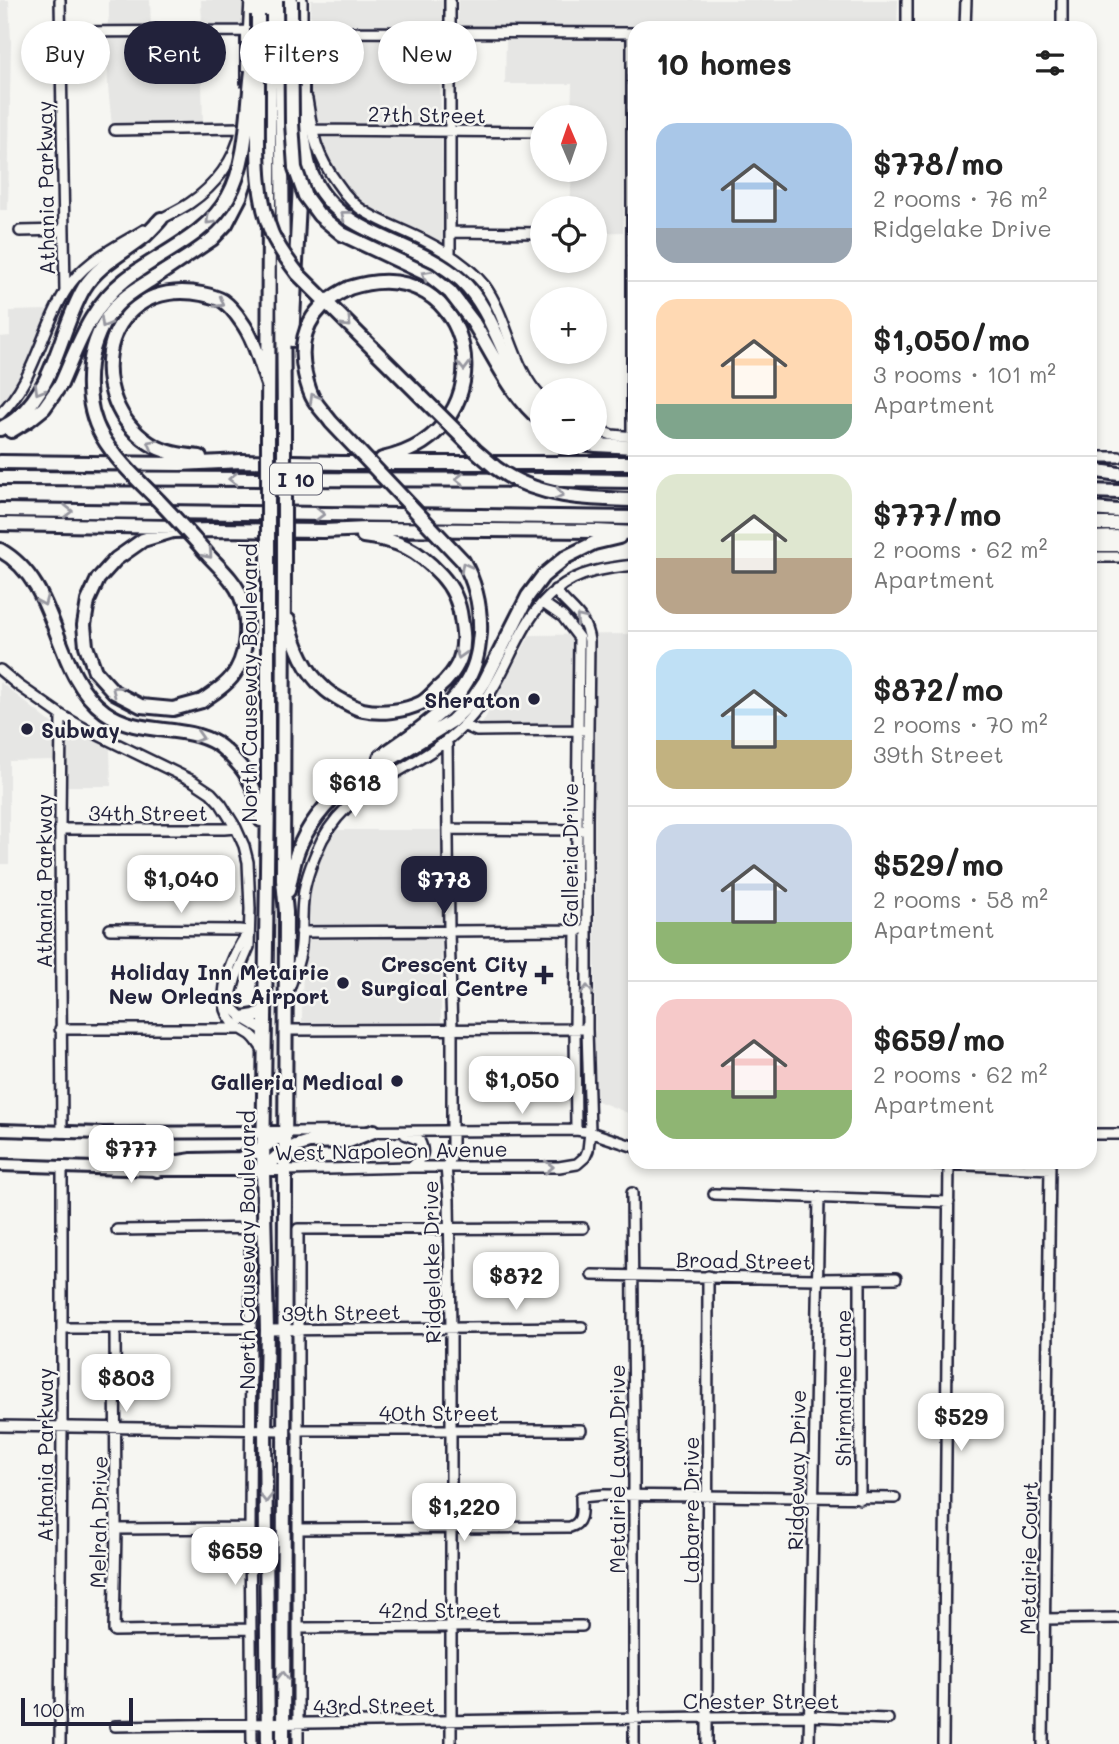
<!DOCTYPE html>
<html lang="en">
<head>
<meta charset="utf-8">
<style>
  body { margin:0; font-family:Mali,sans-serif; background:#f6f6f6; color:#222; height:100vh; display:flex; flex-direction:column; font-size:26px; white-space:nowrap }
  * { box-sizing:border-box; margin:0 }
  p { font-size:23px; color:#767676 }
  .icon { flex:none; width:38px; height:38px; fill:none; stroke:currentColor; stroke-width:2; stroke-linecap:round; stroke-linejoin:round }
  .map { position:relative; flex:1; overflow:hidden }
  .side { position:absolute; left:628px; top:21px; width:469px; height:1148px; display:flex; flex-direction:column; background:#fff; border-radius:21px; box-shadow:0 4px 10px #0003 }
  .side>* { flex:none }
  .banner { position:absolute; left:21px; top:21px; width:502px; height:63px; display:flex; gap:14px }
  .needle { width:46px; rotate:358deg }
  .buttons { position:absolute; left:530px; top:105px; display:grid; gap:14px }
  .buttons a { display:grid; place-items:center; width:77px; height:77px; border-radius:50%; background:#fff; box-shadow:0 4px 10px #0003; font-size:35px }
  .scale { position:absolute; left:21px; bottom:18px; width:112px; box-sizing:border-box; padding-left:7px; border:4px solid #22223b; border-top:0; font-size:19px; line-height:24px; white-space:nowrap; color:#22223b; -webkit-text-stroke:5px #f6f6f2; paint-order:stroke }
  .price { position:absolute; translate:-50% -60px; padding:0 16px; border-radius:14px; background:#fff; color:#222; font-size:23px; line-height:46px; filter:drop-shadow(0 2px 4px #0008) }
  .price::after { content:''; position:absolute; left:50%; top:42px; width:21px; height:16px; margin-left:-10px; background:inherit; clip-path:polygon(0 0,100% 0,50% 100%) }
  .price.current { background:#22223b; color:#fff }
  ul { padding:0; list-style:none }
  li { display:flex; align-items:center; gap:21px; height:175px; padding:0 28px }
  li+li { border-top:2px solid #e0e0e0 }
  li span { display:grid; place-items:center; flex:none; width:196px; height:140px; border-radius:21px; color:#555 }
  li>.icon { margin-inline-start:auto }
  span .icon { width:84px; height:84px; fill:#fffc; stroke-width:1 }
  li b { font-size:30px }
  h2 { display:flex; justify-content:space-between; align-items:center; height:84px; padding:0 28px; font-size:30px }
  .chip { padding:0 24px; border-radius:32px; background:#fff; box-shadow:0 4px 10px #0003; font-size:24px; line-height:63px }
  .chip.current { background:#22223b; color:#fff }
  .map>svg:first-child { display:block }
  .built { fill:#e6e6e4 }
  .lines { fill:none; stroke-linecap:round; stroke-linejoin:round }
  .minor-casing { stroke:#22223b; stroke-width:14 }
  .major-casing { stroke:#22223b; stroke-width:16 }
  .highway-casing { stroke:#22223b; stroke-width:18 }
  .minor { stroke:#f6f6f2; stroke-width:9 }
  .major { stroke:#f6f6f2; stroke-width:10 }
  .highway { stroke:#f6f6f2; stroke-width:12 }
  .highway-bridge-casing { stroke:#22223b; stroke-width:18; stroke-linecap:butt }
  .highway-bridge { stroke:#f6f6f2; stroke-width:12 }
  .oneway { stroke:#9797a0 }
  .poi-dot { fill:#22223b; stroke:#f6f6f2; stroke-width:2.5 }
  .labels { text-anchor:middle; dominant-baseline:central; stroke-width:5; stroke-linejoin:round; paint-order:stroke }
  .shield { fill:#f6f6f2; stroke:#626272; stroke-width:2 }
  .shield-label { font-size:19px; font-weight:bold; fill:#22223b }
  .street-label { font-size:21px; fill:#22223b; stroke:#f6f6f2 }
  .poi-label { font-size:21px; font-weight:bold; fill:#22223b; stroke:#f6f6f2; text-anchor:end }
</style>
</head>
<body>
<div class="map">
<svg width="1119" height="1744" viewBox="0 0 1119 1744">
  <rect width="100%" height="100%" fill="#f6f6f2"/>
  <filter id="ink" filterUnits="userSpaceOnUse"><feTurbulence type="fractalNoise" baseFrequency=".0143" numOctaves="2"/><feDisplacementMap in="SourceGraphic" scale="14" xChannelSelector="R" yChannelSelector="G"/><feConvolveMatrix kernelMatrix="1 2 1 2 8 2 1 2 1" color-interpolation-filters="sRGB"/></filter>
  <g filter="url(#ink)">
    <path class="built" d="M0 0H9L11 42 8 210H0Z
      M109 0H150L151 27 107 26 109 17Z
      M201 0H244V23L238 26 202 25Z
      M311 0H446L447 24 445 28 440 29 321 28 317 26 310 15Z
      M458 0H898L897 28H635L458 26Z
      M107 36 201 37 203 125 112 126 108 87Z
      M506 37 625 39 626 131 623 232 595 233V208H570L572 170H595V117H571L572 84H505Z
      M306 40H439L441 125 315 123 307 66Z
      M442 137 444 243H441L375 213 353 197 327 164 319 146V138Z
      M48 310 16 387 0 409V337L10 336V311Z
      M635 634V1115H633L595 1100V806L590 791V725L482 724 530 635Z
      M0 682 54 725 56 760 9 761V864H0Z
      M65 727 110 747 111 786H64Z
      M336 830H442L441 1022H302L303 936 306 897 318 856Z"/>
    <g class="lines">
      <g class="minor-casing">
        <path id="minor" d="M60 0 65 291
          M302 0V32L632 33V436
          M907 0V28
          M965 28 966 0
          M1062 28V0
          M60 32 248 31
          M248 37 250 0
          M307 99C313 135 315 153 337 183 345 195 354 206 367 213 385 224 406 231 425 241 447 252 468 265 484 285 509 319 512 369 542 398
          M115 130 241 128
          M312 130 542 132
          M156 222C167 215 180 210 190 203 215 186 235 160 241 131
          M20 231 63 230
          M450 232 542 233
          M450 255V0
          M0 414C34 382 41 331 65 292 83 261 116 247 144 230
          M595 429 612 435 635 437
          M1090 457H1119
          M1090 557H1119
          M543 603 563 617 579 638 575 1029 576 1130
          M0 670 18 685 61 715 82 727 193 781 211 793 221 804 236 828 244 846 248 862 250 909 249 947 236 977 232 991 233 1008 243 1018 265 1031
          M61 715 60 829 62 1132
          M463 725 477 731 581 730
          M447 739 449 931 452 1029V1148L451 1158 446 1167 449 1200 451 1328V1744
          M60 829H224L236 828
          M449 829 581 830
          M110 929 239 930 249 931
          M301 932 579 930
          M248 933C233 953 213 997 232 1021 237 1027 243 1030 250 1034 256 1038 259 1045 264 1051
          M289 989C293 977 298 965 300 953 303 936 301 918 303 900 304 880 313 859 322 840 354 780 419 771 464 725 472 716 481 706 488 696 511 662 522 616 556 590 579 571 607 568 635 565
          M60 1029H242
          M285 1030 581 1029
          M284 1132 576 1130 590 1132 635 1147
          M405 1134 419 1140C426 1154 422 1157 412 1167
          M1090 1134H1119
          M903 1162 1050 1169
          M285 1170 412 1167H559L577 1164 585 1157 588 1150 590 1132 587 1029V820L589 641C586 615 569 609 555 590
          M632 1193 634 1433V1744
          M714 1194 949 1202
          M250 1228 251 1328 250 1528 252 1744
          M117 1230 264 1228
          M592 1275 817 1279 896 1278
          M860 1278V1499
          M62 1328H251
          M115 1329 116 1529 114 1631 250 1629
          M267 1330 582 1327
          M0 1426 283 1430
          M297 1430H581
          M116 1529 250 1528
          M298 1529 570 1527C584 1523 581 1509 581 1497L603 1495 895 1498
          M1044 1619 1119 1618
          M298 1628 582 1626
          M115 1726 707 1717 809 1716 888 1719
          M60 1744 62 1428V1167
          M298 1744V1229L583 1228
          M707 1744 708 1276
          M809 1744 819 1197
          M943 1744 949 1162
          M1043 1744 1050 1162"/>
      </g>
      <g class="major-casing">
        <path id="major" d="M0 1130 103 1133 284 1132
          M0 1165 157 1170H285
          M132 1168 120 1161 114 1151C118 1140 126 1139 137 1139"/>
      </g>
      <g class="highway-casing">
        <path id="highway" d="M258 0V15
          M281 0 284 425
          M248 31V83
          M302 128C305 143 306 160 312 175 338 237 415 239 461 280 490 307 500 349 519 382 525 393 534 402 542 410
          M302 133V32
          M154 278 212 239 226 224 240 197 248 173V140
          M349 288C476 246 514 431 382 459
          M473 322C494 356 511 396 542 421
          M292 340 300 183
          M268 425 270 0
          M0 429C6 425 13 422 18 417 56 384 60 329 84 288 99 264 125 252 146 235 151 230 156 225 161 219
          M11 431 29 420 44 408 61 384
          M581 443 596 445 635 447
          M200 457C182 455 164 453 149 443 86 401 97 293 182 292 194 292 213 295 223 301 230 306 237 315 241 321 255 340 260 363 268 385
          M0 462 180 464 242 461 341 463H635
          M1090 470 1119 474
          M0 478 553 480 635 481
          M1090 491 1119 492
          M1090 509 1119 511
          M0 510 635 518
          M0 524 176 527
          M1090 524H1119
          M1090 538 1119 537
          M1098 545H1119
          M0 550C62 585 50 671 105 712 139 737 183 723 217 744 226 750 233 758 240 766 253 782 259 799 261 820
          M288 620C295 646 305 672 326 690 333 696 354 708 363 710 381 714 405 711 421 703 427 700 432 694 437 689 447 681 458 668 461 655 465 643 463 630 461 618 459 601 453 588 441 575 417 549 398 540 363 536
          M202 701 173 709 141 706 114 692 95 671 86 646 84 625 88 601 98 579 116 559 143 540 173 531 211 530 324 531 367 529 595 531 635 533
          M380 757C416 731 468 702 477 655 479 647 479 640 480 633
          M347 784 399 754 452 721 471 702 485 681 528 596 543 576 566 557 594 543 619 537
          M288 891C291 878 293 865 297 853 307 824 330 799 353 779
          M243 1018 255 1016 264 1011
          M157 1170 173 1163 192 1160 240 1159 264 1147 284 1132
          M263 1170 277 1157 296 1146 309 1142 349 1141 374 1131
          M268 1744 265 1430 267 1330 263 1170 268 794V545
          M283 1744 286 912 283 880 284 564"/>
      </g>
      <use href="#minor" class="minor"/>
      <use href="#major" class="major"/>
      <use href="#highway" class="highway"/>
      <g class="highway-bridge-casing">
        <path id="highway-bridge" d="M291 0 292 123 295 168 305 196 319 215 342 234 429 275 450 292 473 322
          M258 15C258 47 258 79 258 112 258 152 256 196 272 234 279 249 288 261 298 274L475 450C482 456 489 462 496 468 537 498 587 499 635 500
          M154 278C142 286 126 294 116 306 102 321 93 344 90 364 87 389 89 413 102 436 116 460 138 480 158 500 175 518 192 536 208 555 219 567 235 581 241 597 249 618 248 649 237 669 230 683 215 692 202 701
          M349 288C313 305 296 333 305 374 307 383 309 392 314 400 319 408 326 415 331 422L463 561C475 582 481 608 480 633
          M61 384C78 346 90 307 125 280 159 253 206 237 228 197 248 162 247 110 252 71
          M268 425V545
          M284 425V564"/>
      </g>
      <use href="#highway-bridge" class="highway-bridge"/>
    </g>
    <defs><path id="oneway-chevron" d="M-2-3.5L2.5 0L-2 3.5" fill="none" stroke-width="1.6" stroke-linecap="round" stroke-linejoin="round" transform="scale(1.75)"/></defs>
    <g class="oneway">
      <use href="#oneway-chevron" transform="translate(345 215) rotate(-142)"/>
      <use href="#oneway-chevron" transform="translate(210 220) rotate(135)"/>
      <use href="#oneway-chevron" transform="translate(426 275) rotate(-150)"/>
      <use href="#oneway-chevron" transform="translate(220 303) rotate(31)"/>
      <use href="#oneway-chevron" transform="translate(105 323) rotate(120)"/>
      <use href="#oneway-chevron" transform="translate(347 323) rotate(45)"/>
      <use href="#oneway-chevron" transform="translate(464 366) rotate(89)"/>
      <use href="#oneway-chevron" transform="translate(39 390) rotate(121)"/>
      <use href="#oneway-chevron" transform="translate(314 398) rotate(-120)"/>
      <use href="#oneway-chevron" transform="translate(152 444) rotate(-150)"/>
      <use href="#oneway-chevron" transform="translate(233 479) rotate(-180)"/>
      <use href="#oneway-chevron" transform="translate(460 479) rotate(-180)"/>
      <use href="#oneway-chevron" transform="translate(559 494) rotate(13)"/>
      <use href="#oneway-chevron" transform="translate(68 511) rotate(1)"/>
      <use href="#oneway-chevron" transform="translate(320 514) rotate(1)"/>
      <use href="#oneway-chevron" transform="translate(208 554) rotate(48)"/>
      <use href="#oneway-chevron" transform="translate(465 567) rotate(-118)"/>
      <use href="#oneway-chevron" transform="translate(43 601) rotate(67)"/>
      <use href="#oneway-chevron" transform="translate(580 619) rotate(-129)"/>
      <use href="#oneway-chevron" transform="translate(460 654) rotate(106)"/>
      <use href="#oneway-chevron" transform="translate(116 690) rotate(-142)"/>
      <use href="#oneway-chevron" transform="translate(199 737) rotate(17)"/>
      <use href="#oneway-chevron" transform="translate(587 990) rotate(-90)"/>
      <use href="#oneway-chevron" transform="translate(549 1167) rotate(-1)"/>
      <use href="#oneway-chevron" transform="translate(266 1498) rotate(90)"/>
      <use href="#oneway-chevron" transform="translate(283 1676) rotate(-90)"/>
    </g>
  </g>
  <g class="poi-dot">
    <circle cx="534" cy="699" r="7"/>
    <circle cx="27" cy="729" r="7"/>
    <path d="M540.5 964.5h7v7h7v7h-7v7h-7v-7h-7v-7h7z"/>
    <circle cx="343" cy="983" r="7"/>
    <circle cx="397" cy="1081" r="7"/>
  </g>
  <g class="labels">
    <rect class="shield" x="270" y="463.5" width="52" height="31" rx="5"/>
    <g class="shield-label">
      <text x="296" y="479">I 10</text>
    </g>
    <g class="street-label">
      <text transform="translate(427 114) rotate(1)">27th Street</text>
      <text transform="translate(45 188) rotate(-91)">Athania Parkway</text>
      <text transform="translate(248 683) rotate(-90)">North Causeway Boulevard</text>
      <text x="148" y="812">34th Street</text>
      <text transform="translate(569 855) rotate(-90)">Galleria Drive</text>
      <text transform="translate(43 881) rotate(-90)">Athania Parkway</text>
      <text transform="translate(391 1150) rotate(-1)">West Napoleon Avenue</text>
      <text transform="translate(246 1250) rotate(-90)">North Causeway Boulevard</text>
      <text transform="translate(744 1260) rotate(1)">Broad Street</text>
      <text transform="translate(431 1262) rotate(-91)">Ridgelake Drive</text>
      <text transform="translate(341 1312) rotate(-1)">39th Street</text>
      <text transform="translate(842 1388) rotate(-90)">Shirmaine Lane</text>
      <text x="439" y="1412">40th Street</text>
      <text transform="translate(44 1455) rotate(-90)">Athania Parkway</text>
      <text transform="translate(616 1469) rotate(-90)">Metairie Lawn Drive</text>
      <text transform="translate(796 1470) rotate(-89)">Ridgeway Drive</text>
      <text transform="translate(690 1510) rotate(-90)">Labarre Drive</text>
      <text transform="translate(98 1522) rotate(-89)">Melrah Drive</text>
      <text transform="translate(1028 1558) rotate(-89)">Metairie Court</text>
      <text x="440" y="1609">42nd Street</text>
      <text x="761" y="1700">Chester Street</text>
      <text transform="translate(374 1705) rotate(-1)">43rd Street</text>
    </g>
    <g class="poi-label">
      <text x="520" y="699">Sheraton</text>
      <text x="41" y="729" text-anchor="start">Subway</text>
      <text x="528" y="963">Crescent City<tspan x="528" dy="24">Surgical Centre</tspan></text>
      <text x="329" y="971">Holiday Inn Metairie<tspan x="329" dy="24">New Orleans Airport</tspan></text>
      <text x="383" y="1081">Galleria Medical</text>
    </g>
  </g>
</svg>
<div class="buttons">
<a><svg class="needle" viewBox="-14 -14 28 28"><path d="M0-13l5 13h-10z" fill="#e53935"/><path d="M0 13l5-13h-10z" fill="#767676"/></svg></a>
<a><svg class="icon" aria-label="locate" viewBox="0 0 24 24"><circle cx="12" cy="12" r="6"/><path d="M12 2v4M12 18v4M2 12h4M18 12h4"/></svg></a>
<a>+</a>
<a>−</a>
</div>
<div class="scale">100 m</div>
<b class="price" style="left:355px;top:819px">$618</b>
<b class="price" style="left:181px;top:915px">$1,040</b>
<b class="price current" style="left:444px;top:916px">$778</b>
<b class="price" style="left:522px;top:1116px">$1,050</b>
<b class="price" style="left:131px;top:1185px">$777</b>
<b class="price" style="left:516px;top:1312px">$872</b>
<b class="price" style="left:126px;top:1414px">$803</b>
<b class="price" style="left:961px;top:1453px">$529</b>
<b class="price" style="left:464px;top:1543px">$1,220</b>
<b class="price" style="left:235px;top:1587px">$659</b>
<div class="banner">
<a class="chip">Buy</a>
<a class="chip current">Rent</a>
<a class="chip">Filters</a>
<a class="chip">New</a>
</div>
<section class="side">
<h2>10 homes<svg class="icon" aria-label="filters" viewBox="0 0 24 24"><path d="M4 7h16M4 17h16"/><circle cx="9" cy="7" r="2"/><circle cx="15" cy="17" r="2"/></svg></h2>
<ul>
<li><span style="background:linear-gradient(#a9c7e8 75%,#9aa5b1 0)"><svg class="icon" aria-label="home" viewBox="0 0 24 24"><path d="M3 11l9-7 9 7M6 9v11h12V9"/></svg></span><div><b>$778/mo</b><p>2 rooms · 76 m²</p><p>Ridgelake Drive</p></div></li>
<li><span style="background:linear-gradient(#ffd9b3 75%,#7fa58c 0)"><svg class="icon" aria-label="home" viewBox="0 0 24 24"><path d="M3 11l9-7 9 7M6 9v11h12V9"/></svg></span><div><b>$1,050/mo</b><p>3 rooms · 101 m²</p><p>Apartment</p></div></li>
<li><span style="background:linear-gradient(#dfe7d0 60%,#b9a48a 0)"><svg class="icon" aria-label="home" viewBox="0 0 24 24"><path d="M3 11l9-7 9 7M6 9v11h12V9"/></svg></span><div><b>$777/mo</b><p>2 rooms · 62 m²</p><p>Apartment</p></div></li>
<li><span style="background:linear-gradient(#bfe0f5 65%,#c2b280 0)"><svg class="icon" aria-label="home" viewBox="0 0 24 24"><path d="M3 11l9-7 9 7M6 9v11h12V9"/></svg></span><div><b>$872/mo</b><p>2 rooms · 70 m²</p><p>39th Street</p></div></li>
<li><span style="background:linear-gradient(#c9d6e8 70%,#8fb573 0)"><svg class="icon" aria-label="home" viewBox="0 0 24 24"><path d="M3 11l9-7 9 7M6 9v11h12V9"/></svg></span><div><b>$529/mo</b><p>2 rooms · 58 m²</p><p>Apartment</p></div></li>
<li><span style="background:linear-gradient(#f6c9c9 65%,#8fb573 0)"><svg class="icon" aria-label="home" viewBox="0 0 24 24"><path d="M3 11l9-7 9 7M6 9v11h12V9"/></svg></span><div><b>$659/mo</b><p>2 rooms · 62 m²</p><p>Apartment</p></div></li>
</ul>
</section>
</div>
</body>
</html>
